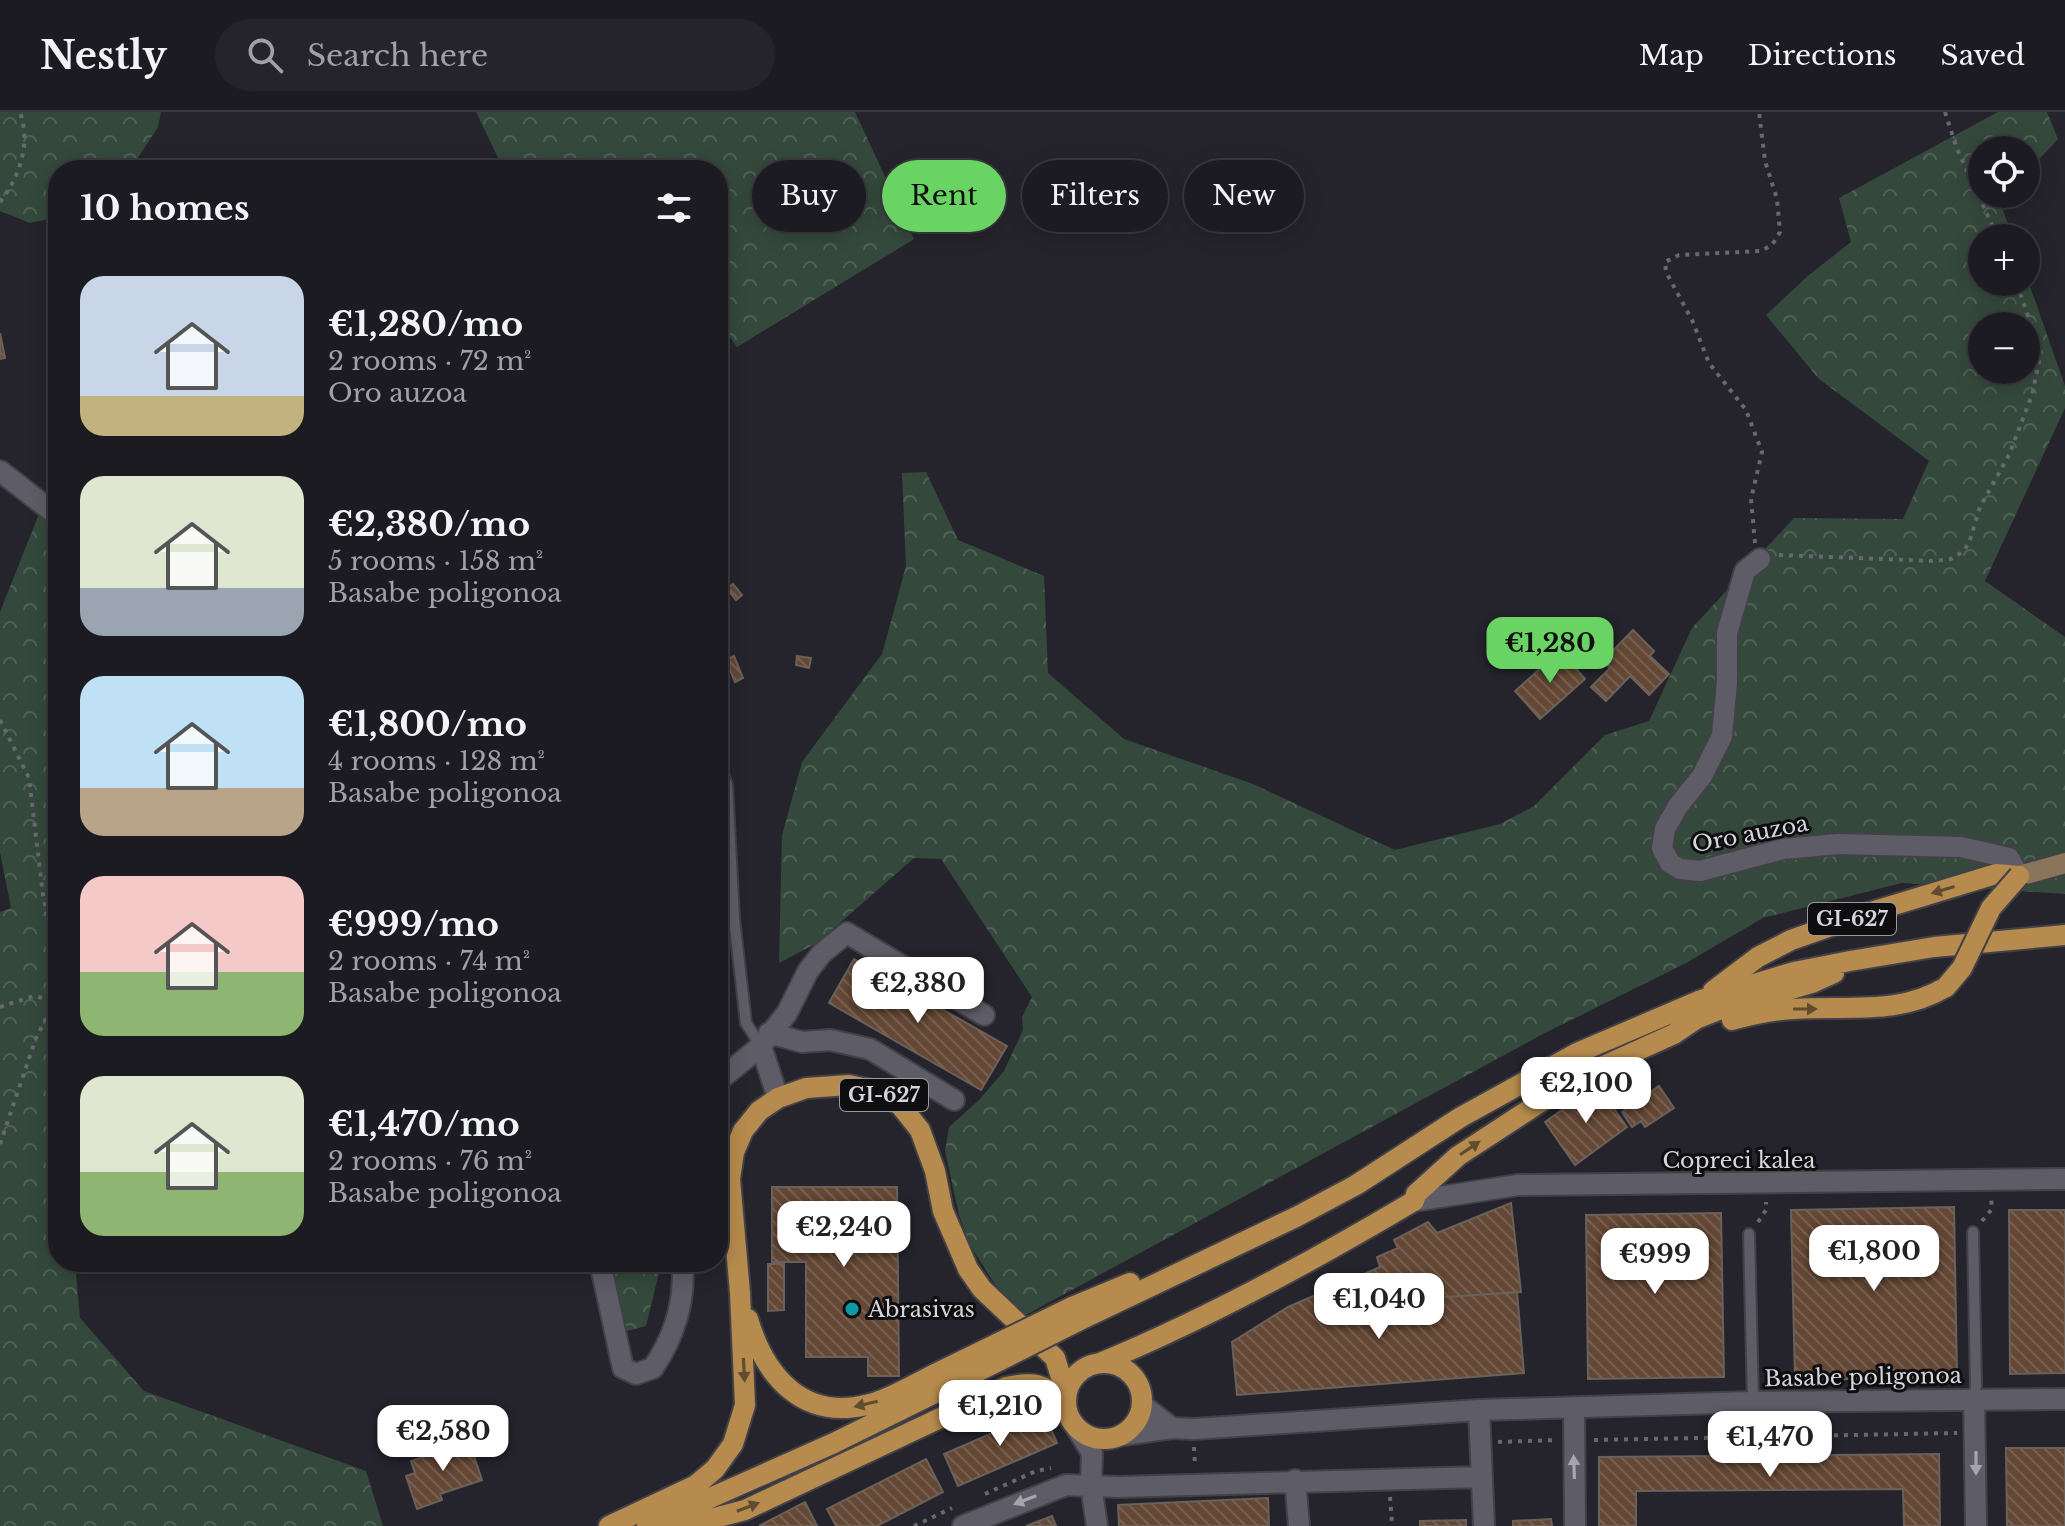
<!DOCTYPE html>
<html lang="en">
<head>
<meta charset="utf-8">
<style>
  body { margin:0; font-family:"Libre Baskerville",serif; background:#25242a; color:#f1f3f6; height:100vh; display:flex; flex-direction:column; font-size:30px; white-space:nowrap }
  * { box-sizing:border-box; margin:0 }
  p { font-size:26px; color:#a0a1a5 }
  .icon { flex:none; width:44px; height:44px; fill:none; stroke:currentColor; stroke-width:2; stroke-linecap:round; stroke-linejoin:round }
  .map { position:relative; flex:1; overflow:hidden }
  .details { position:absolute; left:48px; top:48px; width:680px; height:1112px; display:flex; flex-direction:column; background:#1c1b21; border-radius:32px; box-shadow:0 4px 20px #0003,0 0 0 2px #3a393f }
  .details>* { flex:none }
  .top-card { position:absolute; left:752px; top:48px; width:760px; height:72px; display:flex; gap:16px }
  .controls { position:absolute; left:1968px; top:24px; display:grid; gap:16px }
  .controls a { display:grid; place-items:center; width:72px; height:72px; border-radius:50%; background:#1c1b21; box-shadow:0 4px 20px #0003,0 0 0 2px #3a393f; font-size:40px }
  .price { position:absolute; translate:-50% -68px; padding:0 18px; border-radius:16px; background:#fff; color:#222; font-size:26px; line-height:52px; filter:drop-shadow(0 2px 4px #0008) }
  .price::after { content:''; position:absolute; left:50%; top:48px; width:24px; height:18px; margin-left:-12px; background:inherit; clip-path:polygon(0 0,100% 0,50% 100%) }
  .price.current { background:#69d464; color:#111 }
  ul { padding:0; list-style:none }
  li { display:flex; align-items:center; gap:24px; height:200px; padding:0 32px }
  li span { display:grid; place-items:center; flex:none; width:224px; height:160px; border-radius:24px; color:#555 }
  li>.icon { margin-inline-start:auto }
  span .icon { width:96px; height:96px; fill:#fffc; stroke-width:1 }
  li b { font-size:34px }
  h2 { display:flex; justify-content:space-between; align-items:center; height:96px; padding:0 32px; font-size:34px }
  .chip { padding:0 28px; border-radius:36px; background:#1c1b21; box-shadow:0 4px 20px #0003,0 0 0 2px #3a393f; font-size:28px; line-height:72px }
  .chip.current { background:#69d464; color:#111 }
  header { display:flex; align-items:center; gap:48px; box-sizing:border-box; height:112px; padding:0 40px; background:#1c1b21; border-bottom:2px solid #3a393f }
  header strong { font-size:38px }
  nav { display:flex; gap:44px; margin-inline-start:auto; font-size:28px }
  .search { width:560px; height:72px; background:#25242a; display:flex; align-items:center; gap:20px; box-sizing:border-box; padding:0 28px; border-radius:44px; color:#a0a1a5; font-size:30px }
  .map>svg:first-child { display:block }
  .forest { fill:url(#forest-crowns); fill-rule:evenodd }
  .building { fill:url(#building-back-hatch); stroke:#6a615b; stroke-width:2 }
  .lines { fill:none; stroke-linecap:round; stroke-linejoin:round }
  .lane-casing { stroke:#424147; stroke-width:14 }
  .street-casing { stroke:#424147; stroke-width:24 }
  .secondary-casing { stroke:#424147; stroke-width:24 }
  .primary-casing { stroke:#424147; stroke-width:24 }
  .path { stroke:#68686f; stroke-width:4; stroke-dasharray:4 6; stroke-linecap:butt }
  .lane { stroke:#5e5d67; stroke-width:10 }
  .street { stroke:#5e5d67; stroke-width:20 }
  .secondary { stroke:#8a745a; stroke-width:20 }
  .primary { stroke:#b68b4d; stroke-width:20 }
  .primary-bridge-casing { stroke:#424147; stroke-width:24; stroke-linecap:butt }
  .primary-bridge { stroke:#b68b4d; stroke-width:20 }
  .oneway { fill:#624c2f }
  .oneway2 { fill:#a5a5ac }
  .culture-dot { fill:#0f9aa8; stroke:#0e0e11; stroke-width:3 }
  .labels { text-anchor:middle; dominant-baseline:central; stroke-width:6; stroke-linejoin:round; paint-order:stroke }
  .shield { fill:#0e0e11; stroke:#99999e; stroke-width:2 }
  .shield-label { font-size:20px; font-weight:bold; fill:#d5d5da }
  .street-label { font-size:22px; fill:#d5d5da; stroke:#0e0e11 }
  .poi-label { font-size:22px; fill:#d5d5da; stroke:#0e0e11; text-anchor:start }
</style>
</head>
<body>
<header>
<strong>Nestly</strong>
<div class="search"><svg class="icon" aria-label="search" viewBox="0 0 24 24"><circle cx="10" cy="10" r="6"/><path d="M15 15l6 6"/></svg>Search here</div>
<nav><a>Map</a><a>Directions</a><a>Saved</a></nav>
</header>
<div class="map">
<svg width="2065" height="1414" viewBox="0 0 2065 1414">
  <defs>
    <pattern id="forest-crowns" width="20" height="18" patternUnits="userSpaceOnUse" patternTransform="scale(2)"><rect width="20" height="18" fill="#34493b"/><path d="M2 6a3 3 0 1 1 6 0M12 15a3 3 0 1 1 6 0" fill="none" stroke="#506257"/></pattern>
    <pattern id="building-back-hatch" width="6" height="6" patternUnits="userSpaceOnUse" patternTransform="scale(2)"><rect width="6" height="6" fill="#644734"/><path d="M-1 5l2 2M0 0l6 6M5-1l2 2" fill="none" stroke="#796151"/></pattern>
  </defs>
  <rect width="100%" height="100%" fill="#25242c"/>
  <path class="forest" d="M0 0H161L158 15 130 58H58V105L30 111 0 99Z
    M476 0H855L914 127 737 235 718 208V58H519L503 56Z
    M1998 0H2047L2058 27 2026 61V38H1982V82H2007L2000 90 2013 126H1982V170H2026V163L2065 274V296L1985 469 2065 525V782L1902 771 1763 806 1686 851 1541 923 1024 1204 994 1171 970 1133 959 1103 945 1039 949 1015 979 988 1004 959 1023 918 1022 905 1032 885 941 747 914 746 817 831 779 851 782 724 802 650 882 542 906 454 902 361 926 360 958 428 1044 464 1048 561 1124 627 1253 672 1395 738 1500 712 1534 694 1605 623 1649 609 1692 516 1794 406 1903 407 1929 349 1819 267 1766 203 1809 163 1851 130 1839 86ZM1982 214H2026V258H1982Z
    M58 354V1150H75L80 1206 144 1279 366 1359 383 1414H0V800L11 796 0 740V500Z
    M611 1150H659V1161L646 1214 627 1219Z"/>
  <path class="building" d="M0 221 5 246 0 247Z
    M733 472 742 483 736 488 727 477Z
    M1633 518 1654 539 1650 544 1669 562 1649 583 1630 564 1606 589 1591 575 1610 556 1603 549Z
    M1560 539 1585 567 1540 607 1515 579Z
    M734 544 743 566 735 570 726 548Z
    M797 544 811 546 809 556 796 553Z
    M854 847 1007 934 981 978 829 891Z
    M1597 973 1627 1015 1575 1053 1545 1010Z
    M1659 974 1674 996 1645 1015 1641 1009 1632 1015 1622 1000Z
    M772 1075H897L899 1264H868V1245H806V1150H772Z
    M1511 1091 1521 1180 1374 1190 1371 1159 1380 1155 1377 1145 1398 1136 1394 1128 1428 1110 1437 1121Z
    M1954 1095 1957 1265 1795 1268 1791 1098Z
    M2009 1098H2065V1261L2010 1262Z
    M1721 1101 1724 1265 1588 1267 1586 1103Z
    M768 1152H784V1198L768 1199Z
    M1371 1159 1374 1190 1517 1180 1524 1261 1237 1283 1232 1230 1288 1195Z
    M1043 1299 1057 1331 958 1374 944 1342Z
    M468 1326 482 1368 440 1382 442 1388 417 1397 406 1364 415 1361 411 1349 449 1336 448 1333Z
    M2006 1336H2065V1414H2007Z
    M1939 1342 1940 1414H1904L1903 1377 1636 1379V1414H1599V1345Z
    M926 1347 943 1380 877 1414H836L827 1397Z
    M1268 1386 1269 1414H1119L1118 1393Z
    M805 1390 817 1414H759Z
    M1052 1404 1056 1414H1026Z
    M1551 1407 1552 1414H1513V1409Z
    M1466 1408V1414H1420V1409Z"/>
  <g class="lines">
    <g class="lane-casing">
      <path id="lane" d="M718 650 727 673 734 807 746 911 761 934
        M1973 1120 1976 1274 1974 1288
        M1749 1122 1753 1290"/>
    </g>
    <g class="street-casing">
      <path id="street" d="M0 359 58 404
        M1760 447 1745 459 1727 521V570L1722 624 1702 664 1678 694 1665 717 1662 736 1670 751 1680 757 1700 759 1783 737 1838 732 1961 735 2009 746 2019 764
        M769 921 802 930 830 928 870 937 954 988
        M761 934 778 986
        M718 969 761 934 787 901 808 859 822 841 847 821 984 903
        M1414 1089 1518 1073 2065 1067
        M600 1150 623 1256 636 1262 653 1256C674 1225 686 1188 682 1150
        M1974 1288 1976 1414
        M1142 1293 1172 1316
        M1574 1295 1575 1414
        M1479 1298 1484 1414
        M1077 1317 1092 1341 1091 1373 1097 1414
        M1123 1323 1172 1316 1194 1317 1479 1298 1753 1290 2065 1287
        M1295 1368 1299 1414
        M963 1414 1066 1373 1119 1375 1481 1365"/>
    </g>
    <g class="secondary-casing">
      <path id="secondary" d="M2019 764 2065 751"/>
    </g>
    <g class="primary-casing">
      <path id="primary" d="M1713 879 1758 845 1791 828 1871 800 1996 762 2019 764
        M1732 908C1753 902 1773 898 1794 897 1846 893 1898 904 1946 875
        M1072 1195 1130 1171
        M748 1207C765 1265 804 1310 870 1292 893 1286 916 1271 937 1261
        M1076 1210 1296 1105 1356 1073 1461 1005 1577 941 1701 888 1794 860 1850 849 1934 835 2065 823
        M1066 1289a38 38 0 1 1 76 0a38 38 0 1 1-76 0Z
        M1100 1251C1209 1206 1313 1149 1414 1089L1416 1082 1458 1044 1579 965 1674 922 1696 907 1716 899 1812 871 1834 861
        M609 1414 696 1373 715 1357 733 1332 745 1293 740 1181 730 1067 734 1040 743 1019 759 999 778 986 806 976 849 973 876 979 900 993 920 1018 935 1059 943 1099 968 1157 982 1177 1055 1246 1066 1281
        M647 1414 834 1331 945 1276
        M673 1414 692 1412 745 1398 1006 1275C1034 1269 1044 1272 1066 1290"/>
    </g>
    <path class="path" d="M1945 0 1957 37 1998 126
      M0 90C20 64 31 32 20 0
      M1755 431 1751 387 1762 340 1746 298 1709 251 1692 208 1666 160 1665 150 1679 143 1761 139 1772 133 1780 120 1777 87 1765 49 1759 0
      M1779 443 1934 449 1951 447 1964 439 1970 428 1980 395 2009 343 2032 283 2041 240 2016 170
      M0 608 29 666 43 783 58 851
      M0 895 34 884 55 889
      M0 1032 36 926 55 889 58 869
      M1982 1109 1992 1097 1991 1085
      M1758 1110 1766 1098V1090
      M1594 1328 1957 1321
      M1498 1330 1557 1328
      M1194 1335 1195 1354
      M985 1382 1036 1359 1051 1356
      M1390 1385 1392 1411
      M914 1414 952 1396"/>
    <use href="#lane" class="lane"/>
    <use href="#street" class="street"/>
    <use href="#secondary" class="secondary"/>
    <use href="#primary" class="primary"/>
    <g class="primary-bridge-casing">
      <path id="primary-bridge" d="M1946 875 1962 856 1991 796 2019 764
        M937 1261 1072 1195
        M945 1276 1076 1210"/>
    </g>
    <use href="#primary-bridge" class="primary-bridge"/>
  </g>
  <defs><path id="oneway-solid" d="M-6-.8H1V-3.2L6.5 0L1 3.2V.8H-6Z" transform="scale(2)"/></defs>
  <g class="oneway">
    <use href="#oneway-solid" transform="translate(1943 778) rotate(163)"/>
    <use href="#oneway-solid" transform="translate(1805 897)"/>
    <use href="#oneway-solid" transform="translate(1470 1036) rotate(-34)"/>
    <use href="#oneway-solid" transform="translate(744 1258) rotate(87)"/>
    <use href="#oneway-solid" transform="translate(866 1292) rotate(167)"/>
    <use href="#oneway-solid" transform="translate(748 1395) rotate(-21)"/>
  </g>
  <g class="oneway2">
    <use href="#oneway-solid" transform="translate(1976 1351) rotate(90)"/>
    <use href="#oneway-solid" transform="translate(1574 1355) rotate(-92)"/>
    <use href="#oneway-solid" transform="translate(1025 1388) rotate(159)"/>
  </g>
  <circle class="culture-dot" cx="852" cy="1197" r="8"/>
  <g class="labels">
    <g class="shield">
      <rect x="1808" y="791" width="88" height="32" rx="6"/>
      <rect x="840" y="967" width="88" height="32" rx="6"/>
    </g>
    <g class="shield-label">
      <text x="1852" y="807">GI-627</text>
      <text x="884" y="983">GI-627</text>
    </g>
    <g class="street-label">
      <text transform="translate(1750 722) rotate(-11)">Oro auzoa</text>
      <text x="1739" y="1048">Copreci kalea</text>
      <text transform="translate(1863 1265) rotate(-1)">Basabe poligonoa</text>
    </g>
    <g class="poi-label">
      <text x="868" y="1197">Abrasivas</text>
    </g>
  </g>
</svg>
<div class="controls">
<a><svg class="icon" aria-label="locate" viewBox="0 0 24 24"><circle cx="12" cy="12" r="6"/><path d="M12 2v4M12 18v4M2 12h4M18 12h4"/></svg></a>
<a>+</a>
<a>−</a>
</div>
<b class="price current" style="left:1550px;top:573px">€1,280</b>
<b class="price" style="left:918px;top:913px">€2,380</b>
<b class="price" style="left:1586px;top:1013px">€2,100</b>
<b class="price" style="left:844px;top:1157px">€2,240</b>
<b class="price" style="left:1874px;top:1181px">€1,800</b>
<b class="price" style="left:1655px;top:1184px">€999</b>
<b class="price" style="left:1379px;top:1229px">€1,040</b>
<b class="price" style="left:1000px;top:1336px">€1,210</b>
<b class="price" style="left:443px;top:1361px">€2,580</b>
<b class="price" style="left:1770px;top:1367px">€1,470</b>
<div class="top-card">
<a class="chip">Buy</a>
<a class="chip current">Rent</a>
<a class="chip">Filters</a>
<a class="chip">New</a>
</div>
<section class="details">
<h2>10 homes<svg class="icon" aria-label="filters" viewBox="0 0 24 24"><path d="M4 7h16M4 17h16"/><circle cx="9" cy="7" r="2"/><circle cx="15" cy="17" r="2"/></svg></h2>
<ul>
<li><span style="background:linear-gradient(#c9d6e8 75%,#c2b280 0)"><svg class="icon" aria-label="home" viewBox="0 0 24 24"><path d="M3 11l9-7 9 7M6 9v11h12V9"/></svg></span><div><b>€1,280/mo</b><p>2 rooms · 72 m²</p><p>Oro auzoa</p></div></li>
<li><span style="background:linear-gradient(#dfe7d0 70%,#9aa5b1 0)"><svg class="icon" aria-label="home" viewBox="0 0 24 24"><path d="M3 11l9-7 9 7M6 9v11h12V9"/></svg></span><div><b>€2,380/mo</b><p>5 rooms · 158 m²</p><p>Basabe poligonoa</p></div></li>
<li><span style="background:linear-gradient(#bfe0f5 70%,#b9a48a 0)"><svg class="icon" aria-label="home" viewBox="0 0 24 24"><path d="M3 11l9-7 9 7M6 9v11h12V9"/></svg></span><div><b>€1,800/mo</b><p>4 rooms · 128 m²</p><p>Basabe poligonoa</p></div></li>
<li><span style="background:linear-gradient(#f6c9c9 60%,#8fb573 0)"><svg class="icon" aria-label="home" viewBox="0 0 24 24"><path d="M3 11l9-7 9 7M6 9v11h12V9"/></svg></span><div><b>€999/mo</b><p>2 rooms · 74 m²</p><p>Basabe poligonoa</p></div></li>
<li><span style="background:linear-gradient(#dfe7d0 60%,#8fb573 0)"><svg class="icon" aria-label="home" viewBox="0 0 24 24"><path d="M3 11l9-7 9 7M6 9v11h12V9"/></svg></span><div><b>€1,470/mo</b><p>2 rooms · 76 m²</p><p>Basabe poligonoa</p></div></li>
</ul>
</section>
</div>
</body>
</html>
